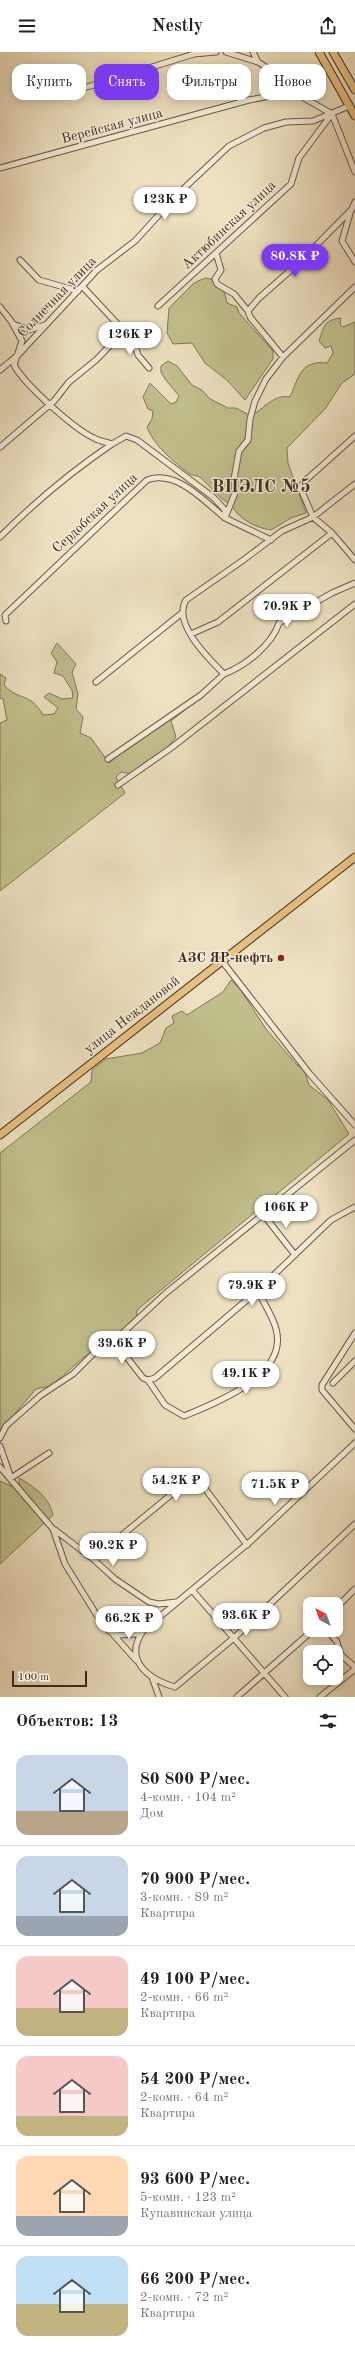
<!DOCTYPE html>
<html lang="ru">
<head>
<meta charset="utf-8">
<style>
  body { margin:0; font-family:"Old Standard TT",serif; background:#f2f2f2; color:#222; height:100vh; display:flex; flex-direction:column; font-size:15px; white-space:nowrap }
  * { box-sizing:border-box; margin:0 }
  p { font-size:13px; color:#767676 }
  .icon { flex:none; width:22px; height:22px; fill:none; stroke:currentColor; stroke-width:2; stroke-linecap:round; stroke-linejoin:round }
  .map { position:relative; height:1645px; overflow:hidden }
  .drawer { display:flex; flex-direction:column; background:#fff; flex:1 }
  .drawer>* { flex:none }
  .banner { position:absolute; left:12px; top:12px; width:331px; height:36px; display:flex; gap:8px }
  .needle { width:26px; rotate:319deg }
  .tools { position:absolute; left:303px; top:1545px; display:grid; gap:8px }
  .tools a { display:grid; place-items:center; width:40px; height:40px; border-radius:8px; background:#fff; box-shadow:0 2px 10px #0003; font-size:20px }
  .scale { position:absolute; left:12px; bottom:10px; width:75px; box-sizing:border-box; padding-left:4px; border:2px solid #3e2c22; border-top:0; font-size:11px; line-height:14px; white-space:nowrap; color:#3e2c22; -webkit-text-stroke:3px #f4ecd7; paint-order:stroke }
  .price { position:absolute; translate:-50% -34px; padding:0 9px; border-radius:14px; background:#fff; color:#222; font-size:13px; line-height:26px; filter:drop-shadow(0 1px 2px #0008) }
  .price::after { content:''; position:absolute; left:50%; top:24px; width:12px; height:9px; margin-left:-6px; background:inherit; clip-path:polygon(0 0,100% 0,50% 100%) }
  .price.active { background:#7c3aed; color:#fff }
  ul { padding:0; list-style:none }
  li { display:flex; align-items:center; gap:12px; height:100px; padding:0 16px }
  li+li { border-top:1px solid #e0e0e0 }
  li span { display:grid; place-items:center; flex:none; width:112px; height:80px; border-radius:12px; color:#555 }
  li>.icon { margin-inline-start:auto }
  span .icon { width:48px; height:48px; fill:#fffc; stroke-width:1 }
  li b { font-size:17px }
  h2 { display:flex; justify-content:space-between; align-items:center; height:48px; padding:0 16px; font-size:17px }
  .chip { padding:0 14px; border-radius:12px; background:#fff; box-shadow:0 2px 10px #0003; font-size:14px; line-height:36px }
  .chip.active { background:#7c3aed; color:#fff }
  header { display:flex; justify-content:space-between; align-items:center; height:52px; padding:0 16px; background:#fff; font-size:18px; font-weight:600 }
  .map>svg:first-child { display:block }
  .green { fill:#c1c08d; stroke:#807658 }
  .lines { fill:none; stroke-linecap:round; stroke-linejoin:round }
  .minor-casing { stroke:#6a594a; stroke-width:7 }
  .highway-casing { stroke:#3e2c22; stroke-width:9 }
  .minor { stroke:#f4ecd7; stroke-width:5 }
  .highway { stroke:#e7c080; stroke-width:7 }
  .poi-dot { fill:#8f2418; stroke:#f4ecd7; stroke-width:1.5 }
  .labels { text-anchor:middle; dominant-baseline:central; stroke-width:3; stroke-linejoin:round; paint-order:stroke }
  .street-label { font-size:14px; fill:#3e2c22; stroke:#f4ecd7 }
  .poi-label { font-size:14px; font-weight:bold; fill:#3e2c22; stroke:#f4ecd7; text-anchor:end }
  .district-label { font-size:18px; font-weight:bold; fill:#3e2c22; stroke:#f4ecd7 }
</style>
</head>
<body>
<header><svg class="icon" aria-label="menu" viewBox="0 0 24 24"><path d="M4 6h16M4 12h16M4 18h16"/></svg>Nestly<svg class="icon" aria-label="share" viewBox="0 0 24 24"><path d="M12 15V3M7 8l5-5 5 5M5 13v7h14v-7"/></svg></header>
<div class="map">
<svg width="355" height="1645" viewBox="0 0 355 1645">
  <rect width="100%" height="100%" fill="#eee1c1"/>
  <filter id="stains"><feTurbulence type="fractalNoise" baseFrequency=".005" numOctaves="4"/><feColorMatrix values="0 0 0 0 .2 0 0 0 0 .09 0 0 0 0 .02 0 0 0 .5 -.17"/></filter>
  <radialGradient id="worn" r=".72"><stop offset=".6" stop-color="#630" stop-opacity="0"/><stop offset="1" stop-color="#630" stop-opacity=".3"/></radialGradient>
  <path class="green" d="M205 226 217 228 225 242 227 251 237 255 239 261 273 299V307L245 348 227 328 205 311 192 291 173 292 167 281 169 256 194 231Z
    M341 266 340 272 343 275 355 270V322L342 331 325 357 287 396 288 411 306 461 291 466 271 478C256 476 238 467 231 452 222 450 209 433 201 426 198 423 193 424 190 422 174 410 154 394 147 375L152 367 153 359 148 357 143 345 150 331 171 352 176 350 179 344 165 327 161 320V314L168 309 177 314 192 333 202 338 210 347 228 356H236L251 364C265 356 273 342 290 345 299 325 300 308 327 311L333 301 331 294 325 296 319 289C324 274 324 268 341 266Z
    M57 591 76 612 72 620 78 642 76 657 83 665 80 681 91 686 109 711 181 654 185 658 171 669 176 685 168 695 131 722 121 720 116 725 125 741 0 839V671L7 668 3 647 0 646V622L6 626 4 633C20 650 29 639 43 663L54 662 58 656 44 645 49 641 62 647 73 646 72 638 63 624 54 621 57 610 51 601Z
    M231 928 240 937 266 977 297 1013 304 1017 309 1033 328 1048 349 1082 137 1258V1264L108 1292 84 1305 51 1334 36 1337 0 1379V1101L91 1030 92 1018 106 1007 142 1001 160 991 166 976 174 971 172 964 182 959 187 963 223 940Z
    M19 1426C35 1435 49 1445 53 1463L0 1512V1429L20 1438Z"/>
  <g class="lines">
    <g class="minor-casing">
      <path id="minor" d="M226 0 258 10
        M253 0 258 10 277 22 299 43 332 62 355 120
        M87 35 194 2 216 0
        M0 116 249 48 287 41 299 43
        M351 158 342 189 355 210
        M216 201 221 218 215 227 217 232 234 242 248 259
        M20 208 39 228 78 239
        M82 234 124 279 131 282 138 303 149 316
        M158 254 291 132 299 106 331 63
        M0 255 11 269 22 289 14 313C24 332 74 377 94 386 99 389 106 390 112 392L126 384 137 388 213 445 225 458V466L271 488
        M13 272 29 278 45 273
        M283 305 250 265 248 259 259 246 299 211 352 157 355 150
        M0 318 18 303 97 218 135 189 179 141 229 94 264 76 286 70 313 69 349 54
        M355 384 306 428 300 435 313 465 355 432
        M0 395 54 349 69 330 96 308 124 279
        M0 485C34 451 72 419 112 392
        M6 569 5 563 147 428C176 417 204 449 225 466L235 441 234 427 239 399 248 388 250 367 255 349 266 327 283 305 355 235
        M191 582 218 570 332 481
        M224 622C245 614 272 593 279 571L332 541 355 531
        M96 630 182 561
        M108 707 201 643 224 622C208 606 172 571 186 548L242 509 282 479 313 465 332 481 355 508
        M118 733 171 696 355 552
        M222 909 309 1021 355 1073
        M263 1162 295 1203
        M355 1281 322 1333V1338L355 1377
        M114 1289 143 1326 148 1328 155 1326 254 1242 331 1168 355 1155
        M148 1328 165 1353 184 1364C216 1351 289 1323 276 1277 273 1264 263 1251 258 1238
        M333 1331 355 1309
        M0 1386 6 1374 41 1343 73 1322 94 1301 114 1289 166 1241 355 1088
        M0 1394 11 1426 49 1401
        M0 1415 53 1477 65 1512 101 1570 109 1579 119 1583 136 1582 145 1577 252 1488 355 1391
        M55 1478 93 1507 115 1527 149 1550 159 1552 176 1550
        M93 1507 195 1423 247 1493
        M192 1538 285 1645
        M336 1556 355 1537
        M327 1578 337 1590 341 1603 355 1615
        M143 1579C123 1608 148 1627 175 1635L235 1585 355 1472
        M111 1580 136 1608
        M152 1625 159 1645
        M237 1645 313 1578
        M320 1645 355 1617"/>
    </g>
    <g class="highway-casing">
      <path id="highway" d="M319 0 355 64
        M333 0 355 38
        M0 1083 355 805"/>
    </g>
    <use href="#minor" class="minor"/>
    <use href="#highway" class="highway"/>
  </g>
  <circle class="poi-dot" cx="281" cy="906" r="4"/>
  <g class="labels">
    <g class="street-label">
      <text transform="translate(112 74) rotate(-15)">Верейская улица</text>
      <text transform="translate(229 173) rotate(-43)">Актюбинская улица</text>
      <text transform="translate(57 245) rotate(-46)">Солнечная улица</text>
      <text transform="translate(95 461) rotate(-43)">Сердобская улица</text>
      <text transform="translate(132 963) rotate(-38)">улица Неждановой</text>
    </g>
    <g class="poi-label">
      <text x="273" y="906">АЗС ЯР-нефть</text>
    </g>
    <g class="district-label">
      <text x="261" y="435">ВПЭЛС №5</text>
    </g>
  </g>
  <rect width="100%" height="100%" filter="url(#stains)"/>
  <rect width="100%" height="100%" fill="url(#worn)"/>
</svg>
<div class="tools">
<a><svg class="needle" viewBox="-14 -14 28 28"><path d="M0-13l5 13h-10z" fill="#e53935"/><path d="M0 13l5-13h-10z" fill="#767676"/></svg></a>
<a><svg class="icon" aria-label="locate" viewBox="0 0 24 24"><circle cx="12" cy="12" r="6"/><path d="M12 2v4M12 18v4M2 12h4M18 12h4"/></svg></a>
</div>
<div class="scale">100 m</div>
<b class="price" style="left:165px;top:169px">123K ₽</b>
<b class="price active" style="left:295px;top:226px">80.8K ₽</b>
<b class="price" style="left:130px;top:304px">126K ₽</b>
<b class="price" style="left:287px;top:576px">70.9K ₽</b>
<b class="price" style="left:286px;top:1177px">106K ₽</b>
<b class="price" style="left:252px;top:1255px">79.9K ₽</b>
<b class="price" style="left:122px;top:1313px">39.6K ₽</b>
<b class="price" style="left:246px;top:1343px">49.1K ₽</b>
<b class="price" style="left:176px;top:1450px">54.2K ₽</b>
<b class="price" style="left:275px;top:1454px">71.5K ₽</b>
<b class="price" style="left:113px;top:1515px">90.2K ₽</b>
<b class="price" style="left:246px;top:1585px">93.6K ₽</b>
<b class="price" style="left:129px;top:1588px">66.2K ₽</b>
<div class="banner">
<a class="chip">Купить</a>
<a class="chip active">Снять</a>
<a class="chip">Фильтры</a>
<a class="chip">Новое</a>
</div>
</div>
<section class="drawer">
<h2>Объектов: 13<svg class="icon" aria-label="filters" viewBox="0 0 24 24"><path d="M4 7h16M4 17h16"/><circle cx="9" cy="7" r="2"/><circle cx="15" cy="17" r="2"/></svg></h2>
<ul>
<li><span style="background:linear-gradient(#c9d6e8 70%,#b9a48a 0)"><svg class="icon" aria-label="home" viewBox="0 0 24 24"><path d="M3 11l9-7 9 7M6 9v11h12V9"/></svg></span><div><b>80 800 ₽/мес.</b><p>4-комн. · 104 m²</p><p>Дом</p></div></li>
<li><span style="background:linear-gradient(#c9d6e8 75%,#9aa5b1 0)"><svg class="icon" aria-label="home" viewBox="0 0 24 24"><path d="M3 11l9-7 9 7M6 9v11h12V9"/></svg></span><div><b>70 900 ₽/мес.</b><p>3-комн. · 89 m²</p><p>Квартира</p></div></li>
<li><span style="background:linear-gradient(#f6c9c9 65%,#c2b280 0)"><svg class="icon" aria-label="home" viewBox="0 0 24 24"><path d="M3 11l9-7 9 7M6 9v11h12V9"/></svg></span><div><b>49 100 ₽/мес.</b><p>2-комн. · 66 m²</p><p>Квартира</p></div></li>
<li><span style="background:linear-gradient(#f6c9c9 75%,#c2b280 0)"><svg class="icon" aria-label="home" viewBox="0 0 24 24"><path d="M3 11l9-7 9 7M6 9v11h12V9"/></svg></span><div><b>54 200 ₽/мес.</b><p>2-комн. · 64 m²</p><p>Квартира</p></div></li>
<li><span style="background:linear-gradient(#ffd9b3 75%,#9aa5b1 0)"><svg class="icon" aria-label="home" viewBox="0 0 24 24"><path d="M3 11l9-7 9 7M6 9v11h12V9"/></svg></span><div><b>93 600 ₽/мес.</b><p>5-комн. · 123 m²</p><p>Купавинская улица</p></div></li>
<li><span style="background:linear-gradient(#bfe0f5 60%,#c2b280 0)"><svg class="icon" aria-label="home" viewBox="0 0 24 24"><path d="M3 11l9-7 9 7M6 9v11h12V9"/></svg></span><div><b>66 200 ₽/мес.</b><p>2-комн. · 72 m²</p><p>Квартира</p></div></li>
</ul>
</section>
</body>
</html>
